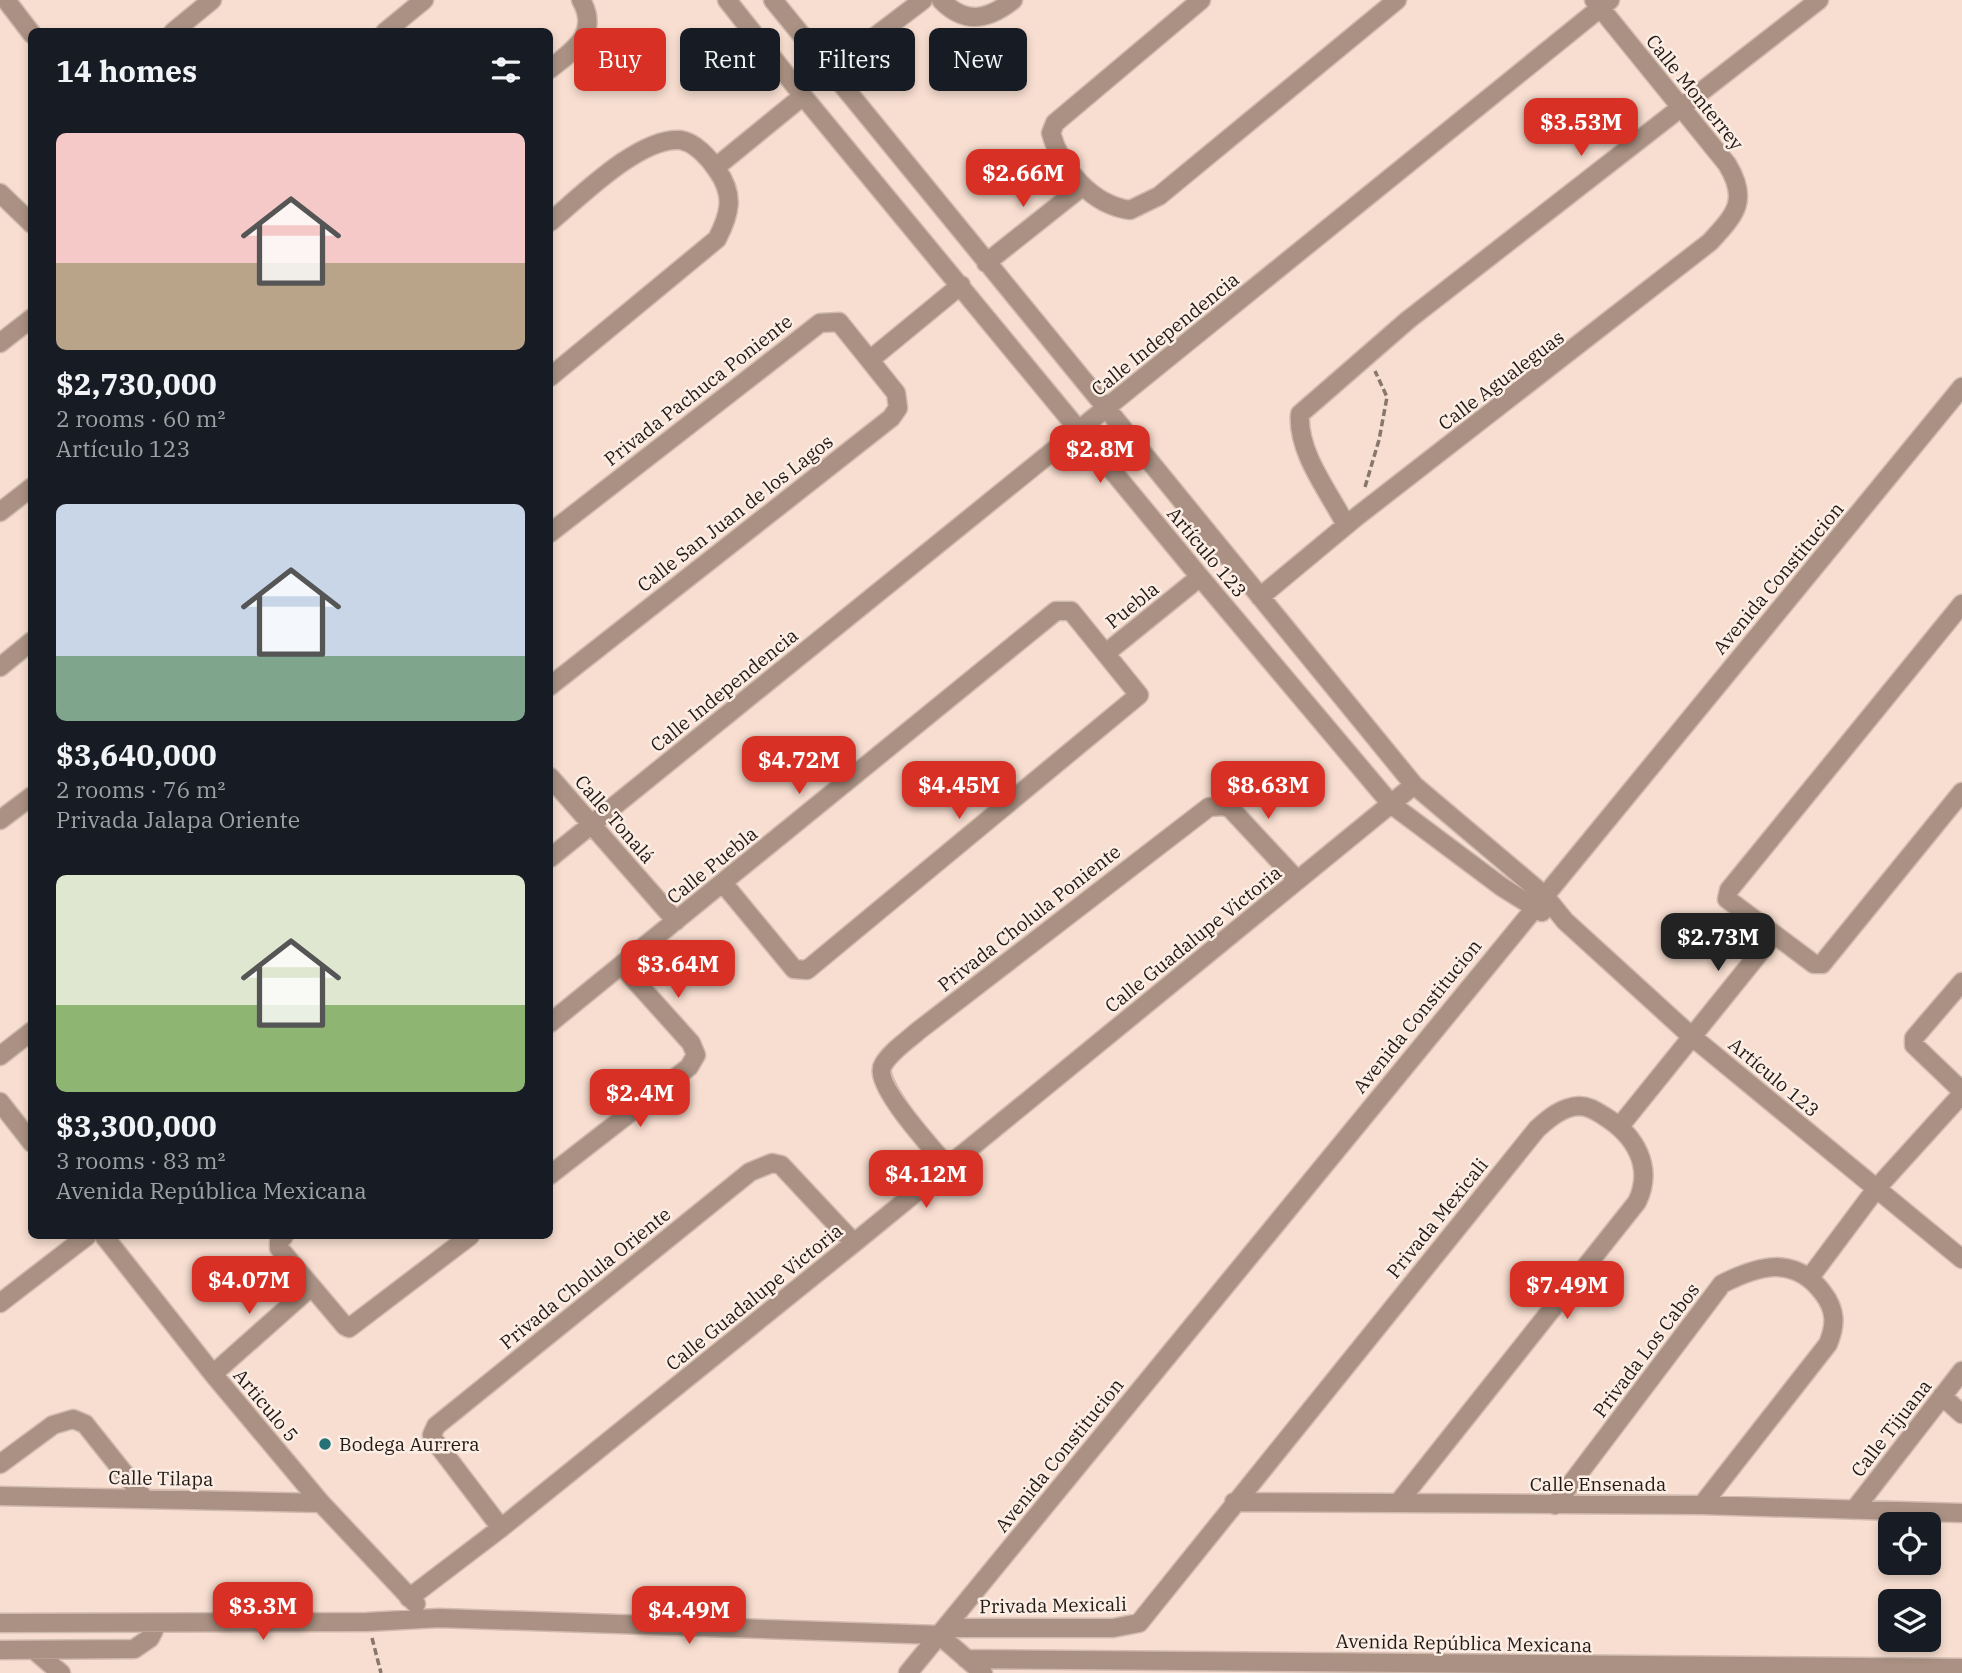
<!DOCTYPE html>
<html lang="en">
<head>
<meta charset="utf-8">
<style>
  body { margin:0; font-family:"IBM Plex Serif",serif; background:#20242c; color:#f1f3f6; height:100vh; display:flex; flex-direction:column; font-size:26px; white-space:nowrap }
  * { box-sizing:border-box; margin:0 }
  p { font-size:23px; color:#9ea1a6 }
  .icon { flex:none; width:38px; height:38px; fill:none; stroke:currentColor; stroke-width:2; stroke-linecap:round; stroke-linejoin:round }
  .map { position:relative; flex:1; overflow:hidden }
  .panel { position:absolute; left:28px; top:28px; width:525px; height:1211px; display:flex; flex-direction:column; background:#171b24; border-radius:10px; box-shadow:0 4px 10px #0003 }
  .panel>* { flex:none }
  .hud { position:absolute; left:574px; top:28px; width:665px; height:63px; display:flex; gap:14px }
  .buttons { position:absolute; left:1878px; top:1512px; display:grid; gap:14px }
  .buttons a { display:grid; place-items:center; width:63px; height:63px; border-radius:10px; background:#171b24; box-shadow:0 4px 10px #0003; font-size:35px }
  .price { position:absolute; translate:-50% -60px; padding:0 16px; border-radius:14px; background:#d93025; color:#fff; font-size:23px; line-height:46px; filter:drop-shadow(0 2px 4px #0008) }
  .price::after { content:''; position:absolute; left:50%; top:42px; width:21px; height:16px; margin-left:-10px; background:inherit; clip-path:polygon(0 0,100% 0,50% 100%) }
  .price.on { background:#222; color:#fff }
  ul { padding:0; list-style:none }
  li { display:grid; align-content:center; gap:14px; height:371px; padding:0 28px }
  li span { display:grid; place-items:center; height:217px; border-radius:10px; color:#555 }
  li>.icon { margin-inline-start:auto }
  span .icon { width:126px; height:126px; fill:#fffc; stroke-width:1 }
  li b { font-size:30px }
  h2 { display:flex; justify-content:space-between; align-items:center; height:84px; padding:0 28px; font-size:30px }
  .chip { padding:0 24px; border-radius:10px; background:#171b24; box-shadow:0 4px 10px #0003; font-size:24px; line-height:63px }
  .chip.on { background:#d93025; color:#fff }
  .map>svg:first-child { display:block }
  .lines { fill:none; stroke-linecap:round; stroke-linejoin:round }
  .minor-casing { stroke:#d0bbae; stroke-width:21 }
  .path { stroke:#87776d; stroke-width:3.5; stroke-dasharray:7 3.5; stroke-linecap:butt }
  .minor { stroke:#aa9183; stroke-width:18 }
  .poi-dot { fill:#267077; stroke:#fcede5; stroke-width:2.5 }
  .labels { text-anchor:middle; dominant-baseline:central; stroke-width:5; stroke-linejoin:round; paint-order:stroke }
  .street-label { font-size:19px; fill:#211914; stroke:#fcede5 }
  .poi-label { font-size:19px; fill:#211914; stroke:#fcede5; text-anchor:start }
</style>
</head>
<body>
<div class="map">
<svg width="1962" height="1673" viewBox="0 0 1962 1673">
  <rect width="100%" height="100%" fill="#f7ded0"/>
  <g class="lines">
    <g class="minor-casing">
      <path id="minor" d="M6 0 32 34
        M727 0 803 96 1200 577 1391 804 1502 887 1542 912
        M773 0 1414 785 1544 895 1565 921 1690 1035 1962 1259
        M941 0C965 25 988 20 1013 0
        M1201 0 1055 123 1051 133C1061 169 1092 205 1130 210L1159 196 1397 0
        M173 32 212 0
        M385 32 424 0
        M550 69C574 50 600 33 581 0
        M831 70 923 0
        M716 167 803 96
        M0 193 32 224
        M550 222C580 197 639 137 680 140 695 142 709 158 717 170 735 195 730 214 717 239L550 377
        M986 263 1083 186
        M0 343 32 318
        M871 359 961 285
        M0 512 32 487
        M1346 525C1329 492 1297 452 1300 414L1408 320 1819 0
        M550 533 820 323 839 322 896 393 898 408 891 418 550 686
        M1260 597 1355 518 1710 242C1736 214 1749 200 1727 164L1594 0
        M1962 604 1729 890 1727 899 1814 964H1822L1962 792
        M1106 653 1200 577
        M0 667 32 641
        M550 777 676 921
        M0 820 32 796
        M550 858 1610 0
        M1962 982 1914 1038V1045L1962 1091
        M550 1023 1056 611H1071L1139 695 807 970 794 969 723 883
        M0 1056 32 1031
        M0 1102 32 1143
        M1620 1126 1774 935
        M948 1167C934 1150 872 1084 883 1065 890 1052 907 1041 918 1031L1209 807 1224 806 1231 809 1297 880
        M550 1175 689 1067 696 1055 691 1043 621 965
        M104 1236 213 1374 321 1503 416 1604
        M284 1236 279 1242V1248L345 1326 349 1328 470 1236
        M1811 1276 1876 1189 1962 1094
        M0 1303 87 1236
        M213 1374 311 1287
        M1942 1396 1962 1414
        M0 1464 53 1425 73 1419 85 1424 144 1498
        M0 1496 321 1503
        M1234 1502 1702 1505 1962 1513
        M1555 1505 1722 1284C1759 1265 1795 1255 1823 1293 1836 1310 1836 1325 1828 1344L1702 1505
        M1854 1510 1962 1371
        M501 1528 434 1440 432 1435 436 1426 750 1172 772 1163 781 1165 854 1243
        M409 1598 501 1528 854 1243 1414 785
        M0 1623 367 1622 439 1618 939 1635
        M945 1628H1113L1139 1623 1537 1129C1549 1118 1562 1107 1579 1106 1589 1106 1596 1111 1604 1116 1635 1135 1654 1167 1637 1202L1398 1503
        M939 1635 983 1673
        M0 1650 134 1649 150 1638 157 1624
        M35 1651 61 1673
        M966 1659 1962 1668
        M908 1673 1962 387"/>
    </g>
    <path class="path" d="M1365 487 1379 440 1387 397 1375 371
      M372 1638 381 1673"/>
    <use href="#minor" class="minor"/>
  </g>
  <circle class="poi-dot" cx="325" cy="1444" r="7"/>
  <g class="labels">
    <g class="street-label">
      <text transform="translate(1695 92) rotate(51)">Calle Monterrey</text>
      <text transform="translate(1165 334) rotate(-39)">Calle Independencia</text>
      <text transform="translate(1501 380) rotate(-37)">Calle Agualeguas</text>
      <text transform="translate(698 390) rotate(-38)">Privada Pachuca Poniente</text>
      <text transform="translate(735 513) rotate(-38)">Calle San Juan de los Lagos</text>
      <text transform="translate(1207 552) rotate(50)">Artículo 123</text>
      <text transform="translate(1778 578) rotate(-50)">Avenida Constitucion</text>
      <text transform="translate(1132 605) rotate(-39)">Puebla</text>
      <text transform="translate(724 690) rotate(-39)">Calle Independencia</text>
      <text transform="translate(615 819) rotate(49)">Calle Tonalá</text>
      <text transform="translate(712 865) rotate(-39)">Calle Puebla</text>
      <text transform="translate(1029 918) rotate(-38)">Privada Cholula Poniente</text>
      <text transform="translate(1193 939) rotate(-39)">Calle Guadalupe Victoria</text>
      <text transform="translate(1417 1016) rotate(-51)">Avenida Constitucion</text>
      <text transform="translate(1774 1077) rotate(40)">Artículo 123</text>
      <text transform="translate(1437 1218) rotate(-51)">Privada Mexicali</text>
      <text transform="translate(585 1278) rotate(-39)">Privada Cholula Oriente</text>
      <text transform="translate(754 1297) rotate(-39)">Calle Guadalupe Victoria</text>
      <text transform="translate(1646 1350) rotate(-53)">Privada Los Cabos</text>
      <text transform="translate(266 1405) rotate(50)">Articulo 5</text>
      <text transform="translate(1891 1428) rotate(-52)">Calle Tijuana</text>
      <text transform="translate(1059 1455) rotate(-51)">Avenida Constitucion</text>
      <text transform="translate(161 1478) rotate(1)">Calle Tilapa</text>
      <text x="1598" y="1484">Calle Ensenada</text>
      <text transform="translate(1053 1605) rotate(-1)">Privada Mexicali</text>
      <text transform="translate(1464 1643) rotate(1)">Avenida República Mexicana</text>
    </g>
    <g class="poi-label">
      <text x="339" y="1444">Bodega Aurrera</text>
    </g>
  </g>
</svg>
<div class="buttons">
<a><svg class="icon" aria-label="locate" viewBox="0 0 24 24"><circle cx="12" cy="12" r="6"/><path d="M12 2v4M12 18v4M2 12h4M18 12h4"/></svg></a>
<a><svg class="icon" aria-label="layers" viewBox="0 0 24 24"><path d="M12 4l9 5-9 5-9-5zM3 14l9 5 9-5"/></svg></a>
</div>
<b class="price" style="left:1581px;top:158px">$3.53M</b>
<b class="price" style="left:1023px;top:209px">$2.66M</b>
<b class="price" style="left:1100px;top:485px">$2.8M</b>
<b class="price" style="left:799px;top:796px">$4.72M</b>
<b class="price" style="left:959px;top:821px">$4.45M</b>
<b class="price" style="left:1268px;top:821px">$8.63M</b>
<b class="price on" style="left:1718px;top:973px">$2.73M</b>
<b class="price" style="left:678px;top:1000px">$3.64M</b>
<b class="price" style="left:640px;top:1129px">$2.4M</b>
<b class="price" style="left:926px;top:1210px">$4.12M</b>
<b class="price" style="left:249px;top:1316px">$4.07M</b>
<b class="price" style="left:1567px;top:1321px">$7.49M</b>
<b class="price" style="left:263px;top:1642px">$3.3M</b>
<b class="price" style="left:689px;top:1646px">$4.49M</b>
<div class="hud">
<a class="chip on">Buy</a>
<a class="chip">Rent</a>
<a class="chip">Filters</a>
<a class="chip">New</a>
</div>
<section class="panel">
<h2>14 homes<svg class="icon" aria-label="filters" viewBox="0 0 24 24"><path d="M4 7h16M4 17h16"/><circle cx="9" cy="7" r="2"/><circle cx="15" cy="17" r="2"/></svg></h2>
<ul>
<li><span style="background:linear-gradient(#f6c9c9 60%,#b9a48a 0)"><svg class="icon" aria-label="home" viewBox="0 0 24 24"><path d="M3 11l9-7 9 7M6 9v11h12V9"/></svg></span><div><b>$2,730,000</b><p>2 rooms · 60 m²</p><p>Artículo 123</p></div></li>
<li><span style="background:linear-gradient(#c9d6e8 70%,#7fa58c 0)"><svg class="icon" aria-label="home" viewBox="0 0 24 24"><path d="M3 11l9-7 9 7M6 9v11h12V9"/></svg></span><div><b>$3,640,000</b><p>2 rooms · 76 m²</p><p>Privada Jalapa Oriente</p></div></li>
<li><span style="background:linear-gradient(#dfe7d0 60%,#8fb573 0)"><svg class="icon" aria-label="home" viewBox="0 0 24 24"><path d="M3 11l9-7 9 7M6 9v11h12V9"/></svg></span><div><b>$3,300,000</b><p>3 rooms · 83 m²</p><p>Avenida República Mexicana</p></div></li>
</ul>
</section>
</div>
</body>
</html>
